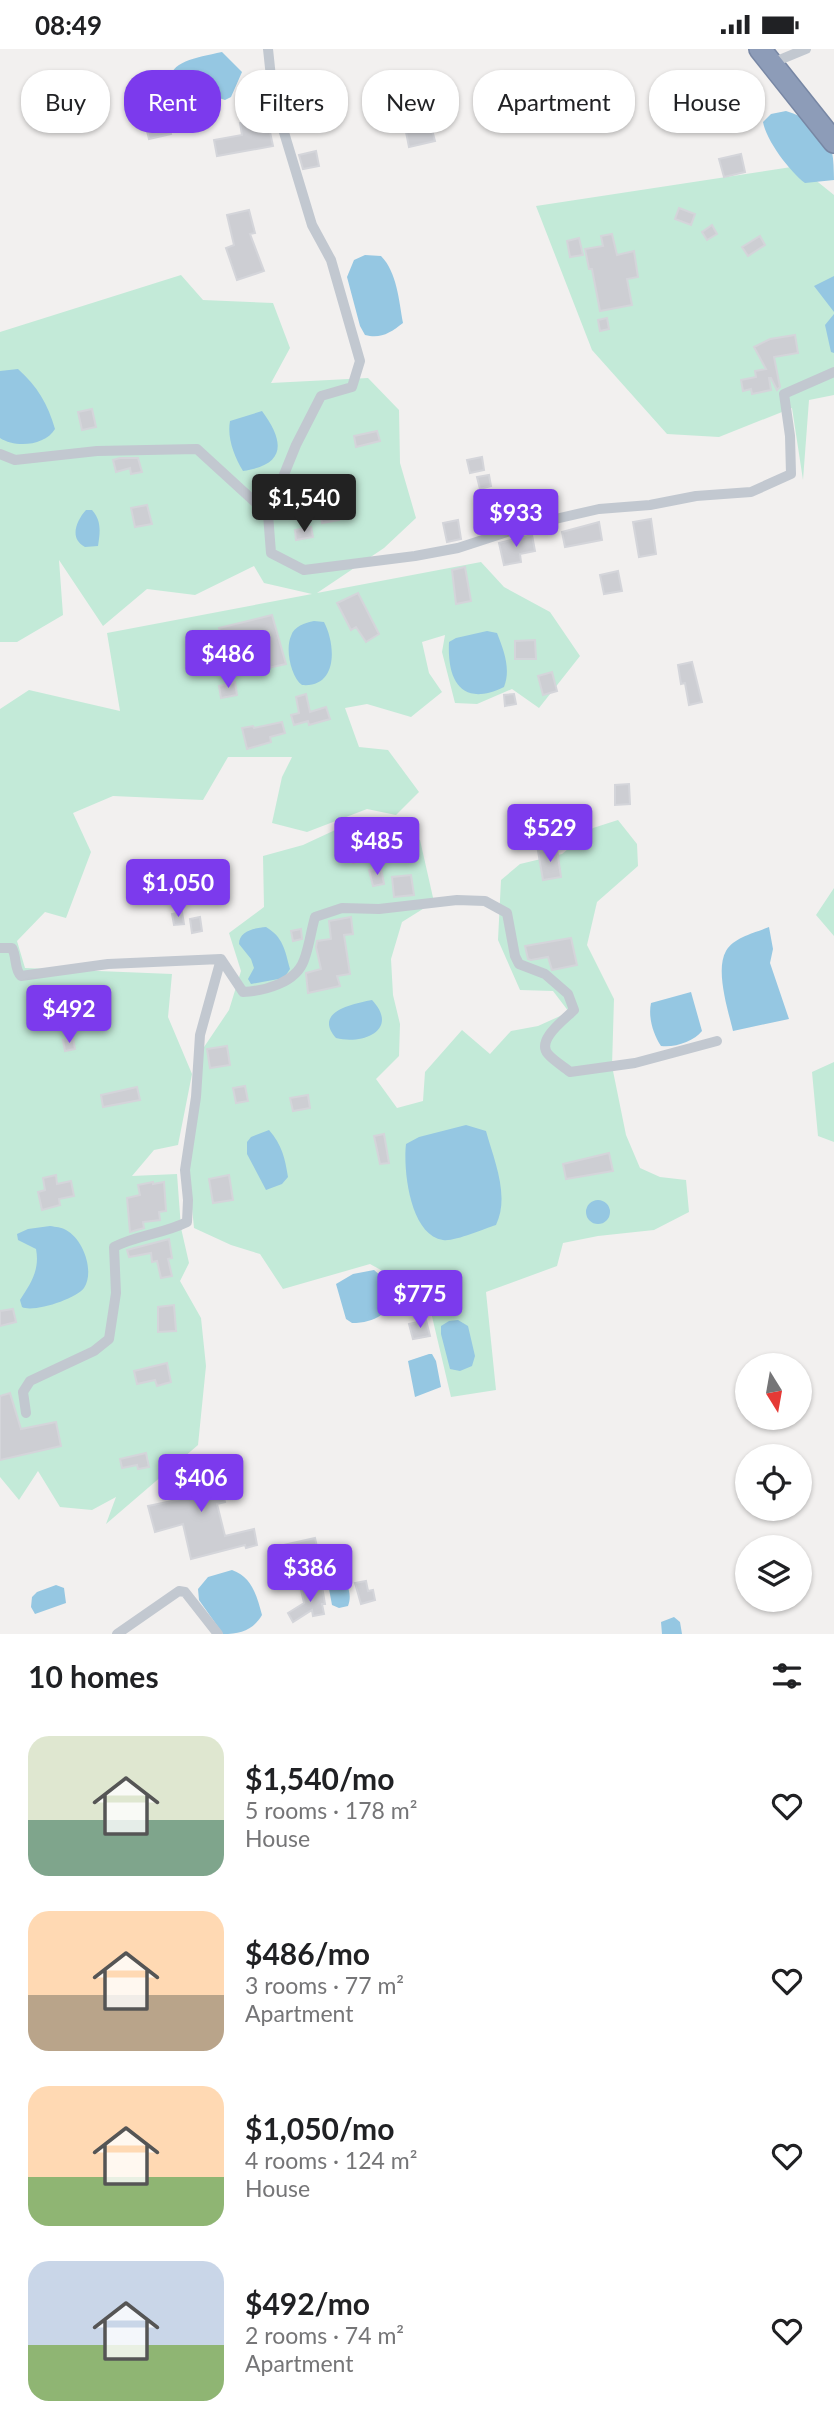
<!DOCTYPE html>
<html lang="en">
<head>
<meta charset="utf-8">
<style>
  body { margin:0; font-family:Lato,sans-serif; background:#f6f6f6; color:#202124; height:100vh; display:flex; flex-direction:column; font-size:26px; white-space:nowrap }
  * { box-sizing:border-box; margin:0 }
  p { font-size:23px; color:#757577 }
  .icon { flex:none; width:38px; height:38px; fill:none; stroke:currentColor; stroke-width:2; stroke-linecap:round; stroke-linejoin:round }
  .map { position:relative; height:1585px; overflow:hidden }
  .details { display:flex; flex-direction:column; background:#fff; flex:1 }
  .details>* { flex:none }
  .banner { position:absolute; left:21px; top:21px; width:793px; height:63px; display:flex; gap:14px }
  .needle { width:46px; rotate:169deg }
  .tools { position:absolute; left:735px; top:1304px; display:grid; gap:14px }
  .tools a { display:grid; place-items:center; width:77px; height:77px; border-radius:50%; background:#fff; box-shadow:0 2px 5px #0004; font-size:35px }
  .price { position:absolute; translate:-50% -60px; padding:0 16px; border-radius:7px; background:#7c3aed; color:#fff; font-size:23px; line-height:46px; filter:drop-shadow(0 2px 4px #0008) }
  .price::after { content:''; position:absolute; left:50%; top:42px; width:21px; height:16px; margin-left:-10px; background:inherit; clip-path:polygon(0 0,100% 0,50% 100%) }
  .price.current { background:#222; color:#fff }
  ul { padding:0; list-style:none }
  li { display:flex; align-items:center; gap:21px; height:175px; padding:0 28px }
  li span { display:grid; place-items:center; flex:none; width:196px; height:140px; border-radius:21px; color:#555 }
  li>.icon { margin-inline-start:auto }
  span .icon { width:84px; height:84px; fill:#fffc; stroke-width:1 }
  li b { font-size:30px }
  h2 { display:flex; justify-content:space-between; align-items:center; height:84px; padding:0 28px; font-size:30px }
  .chip { padding:0 24px; border-radius:28px; background:#fff; box-shadow:0 2px 5px #0004; font-size:24px; line-height:63px }
  .chip.current { background:#7c3aed; color:#fff }
  .status { display:flex; justify-content:space-between; align-items:center; height:49px; padding:0 35px; background:#fff; direction:ltr }
  .status svg { height:19px; fill:currentColor }
  .map>svg:first-child { display:block }
  .green { fill:#c3ead8 }
  .water { fill:#95c7e2 }
  .building { fill:#cdced3; stroke:#d4d5da; stroke-width:2 }
  .lines { fill:none; stroke-linecap:round; stroke-linejoin:round }
  .highway-casing { stroke:#7887a4; stroke-width:24 }
  .street { stroke:#c2c8d0; stroke-width:10 }
  .highway { stroke:#8d9cb8; stroke-width:21 }
</style>
</head>
<body>
<div class="status"><b>08:49</b><svg viewBox="0 0 49 12"><path d="M0 12V9h3v3zM5 12V6h3v6zM10 12V3h3v9zM15 12V0h3v12zM26 1h20v11H26zM47 4h2v5h-2z"/></svg></div>
<div class="map">
<svg width="834" height="1585" viewBox="0 0 834 1585">
  <rect width="100%" height="100%" fill="#f2f0ef"/>
  <path class="green" d="M798 117 834 146V346L809 351 803 431 792 359 719 388 667 385 592 301 536 157Z
    M181 226 203 251 273 254 290 299 271 334 368 329 399 361 400 414 416 469 384 499 317 544 481 513 504 538 550 563 580 607 539 659 512 640 477 655 455 654 442 603 445 586 422 593 429 624 442 643 411 668 367 655 345 659 359 698 388 701 419 743 396 766 367 760 307 783 272 774 282 728 292 708H228L203 751 113 747 73 764 91 803 66 869 45 863 17 892 25 919 172 925 168 968 192 1025 178 1096 154 1101 132 1127 177 1125 181 1179 189 1214 180 1232 201 1269 206 1317 198 1396 106 1475 116 1448 92 1461 60 1458 38 1422 19 1451 0 1428V660L29 641 120 662 107 584 312 545 264 534 254 517 195 546 147 540 103 577 59 511 63 566 17 593H0V283Z
    M361 769 392 784 420 791 434 853 402 873 391 910 393 946 400 975 399 1007 376 1030 397 1059 423 1052 425 1023 462 981 490 1005 511 982 538 977 569 963 553 942 520 941 498 891 501 831 520 815 562 805 593 779 618 771 637 795 638 817 597 853 587 896 614 950 612 1017 626 1086 640 1119 660 1128 686 1131 689 1163 654 1181 598 1187 563 1194 557 1217 486 1243 496 1341 451 1348 430 1259 396 1251 390 1226 370 1215 283 1240 260 1205 231 1196 194 1179 188 1119 202 1001 229 961 241 922 229 884 264 858 263 807 303 796Z
    M834 839V887L816 866Z
    M834 1013V1093L818 1087 812 1023Z"/>
  <path class="water" d="M222 3 242 23 231 48 225 51 207 45 188 46 182 57 178 59C154 14 186 11 222 3Z
    M786 62C827 76 834 87 834 131L805 134C790 123 766 91 763 73L771 65Z
    M365 206 381 207C397 223 399 252 403 274 390 284 381 290 365 286L360 277 347 228 354 211Z
    M834 227V263L814 237Z
    M834 265V304L831 303 825 276Z
    M18 320C37 337 48 355 55 380 45 397 15 399 0 389V322Z
    M262 362C285 393 286 416 243 422 234 407 227 389 230 372Z
    M86 461H92C102 472 100 484 98 497L85 498C69 490 76 472 86 461Z
    M314 572 324 573C336 596 338 639 302 636 291 628 285 600 291 587 294 577 305 574 314 572Z
    M487 582 497 584C504 602 511 620 504 638 463 658 447 634 449 593L456 589Z
    M266 878C283 888 285 901 290 920L284 929 251 935 248 930 254 919 251 910 239 895C239 882 254 879 266 878Z
    M769 878 773 900 770 914 789 970 733 982C728 961 715 921 726 902 734 888 755 884 769 878Z
    M691 943 702 982C694 992 675 999 661 997 653 985 648 968 651 954Z
    M372 951C400 981 363 996 336 989 313 963 352 955 372 951Z
    M466 1076 486 1082C494 1111 510 1147 496 1176 483 1180 454 1193 443 1191 410 1186 403 1121 406 1095L419 1088Z
    M269 1081C282 1096 285 1109 288 1128L282 1135 266 1141 247 1105V1093L251 1088Z
    M586 1163a12 12 0 1 1 24 0a12 12 0 1 1-24 0Z
    M50 1177C56 1178 61 1178 66 1181 83 1190 95 1222 84 1239 76 1250 33 1264 22 1258L20 1251C31 1234 40 1221 36 1200L18 1191 17 1185 28 1180Z
    M374 1221C406 1246 389 1274 352 1274L346 1270 336 1235 353 1225Z
    M458 1271 468 1277 475 1307 472 1317 460 1322 450 1320 441 1285V1277L449 1272Z
    M429 1305H432L436 1312 441 1338 415 1348 408 1312Z
    M232 1521C252 1528 257 1547 262 1566 253 1581 241 1585 223 1585L199 1551 198 1540 208 1528Z
    M339 1529C349 1533 352 1547 348 1557L339 1559 332 1556 329 1540 332 1531Z
    M56 1536 64 1539 66 1554 35 1565 31 1558 32 1548 37 1543Z
    M674 1568 680 1573 682 1585H662L661 1573Z"/>
  <path class="building" d="M621 33 631 68 604 76 594 40Z
    M165 59 171 85 149 90 143 65Z
    M267 69 273 97 217 107 214 91 242 86 240 74Z
    M430 73 435 92 409 98 405 78Z
    M316 102 319 117 303 120 299 106Z
    M741 105 745 123 724 128 719 110Z
    M679 159 695 165 691 176 675 170Z
    M249 161 255 184 250 185 264 222 237 231 226 199 234 196 227 166Z
    M712 176 717 185 707 191 702 183Z
    M612 185 617 206 634 202 638 228 627 230 632 256 600 262 592 220H589L585 200 603 197 601 187Z
    M760 187 765 196 748 207 742 198Z
    M579 189 583 206 570 208 567 192Z
    M607 269 609 280 600 282 598 271Z
    M795 286 798 304 774 308 780 338 777 341 771 329H769L771 341 752 345 751 340 743 342 741 331 756 328 755 322 766 320 754 298 770 290Z
    M92 360 96 378 82 381 78 363Z
    M377 382 380 392 356 398 354 387Z
    M482 408 484 421 470 424 467 411Z
    M120 409H138L142 423 131 425 130 419 116 423 113 411Z
    M489 426 491 437 480 440 477 428Z
    M336 455 339 471 322 474 319 458Z
    M147 456 152 475 135 478 131 459Z
    M651 470 656 505 639 508 633 473Z
    M458 471 461 490 447 493 443 474Z
    M599 473 602 491 565 498 562 483Z
    M311 478 313 488 296 491 295 481Z
    M532 486 535 502 520 505 521 513 504 516 499 494Z
    M465 518 471 552 456 555 452 521Z
    M618 522 622 542 604 545 600 526Z
    M358 544 379 585 366 593 356 578 351 581 337 554Z
    M272 566 286 615 245 624 241 606 227 610 219 579Z
    M535 591 536 610H515V592Z
    M692 613 702 653 689 656 685 634 681 635 678 616Z
    M552 623 557 642 543 646 538 627Z
    M235 633 237 646 221 649 219 637Z
    M306 645 310 663 326 658 330 670 309 676 308 672 294 676 291 666 299 664 296 648Z
    M514 645 516 655 505 657 504 646Z
    M282 673 285 684 270 688 271 693 247 700 242 679 253 677 254 679Z
    M629 735 630 755 615 756V736Z
    M372 795 375 808 353 814 350 802Z
    M557 800 561 828 543 831 538 802Z
    M381 819 384 835 373 837 369 821Z
    M411 826 414 846 394 848 392 828Z
    M182 863 184 875 174 876 172 865Z
    M200 868 202 882 192 884 190 870Z
    M351 868 353 885 344 886 350 925 337 927 340 937 308 944 306 924 321 920 316 898 317 892 331 890 329 872Z
    M301 880 302 890 293 892 291 882Z
    M571 889 577 916 552 921 548 908 531 911 528 910 525 897Z
    M58 952 60 968 39 971 37 957Z
    M73 989 75 1000 65 1002 63 991Z
    M227 997 230 1016 210 1019 207 1000Z
    M245 1037 248 1052 236 1054 233 1039Z
    M137 1038 140 1051 103 1058 101 1046Z
    M308 1046 310 1059 293 1062 290 1049Z
    M384 1085 389 1114 380 1115 374 1087Z
    M609 1104 613 1122 566 1130 563 1115Z
    M56 1126 57 1135 71 1132 74 1147 59 1150 60 1156 42 1161 38 1143 45 1141 43 1129Z
    M229 1126 233 1151 213 1154 209 1130Z
    M153 1133V1135L164 1133 166 1162 159 1163 160 1171 143 1173 144 1179 130 1183 127 1149 140 1146 138 1136Z
    M169 1190 172 1209 168 1210 172 1227 161 1229 157 1212 152 1213 151 1204 129 1208 127 1201Z
    M174 1256 176 1282 158 1283V1258Z
    M13 1260 16 1273 0 1277V1262Z
    M426 1271 430 1287 413 1290 409 1275Z
    M167 1314 171 1333 157 1337 155 1331 137 1335 134 1322Z
    M10 1344 21 1380 56 1373 61 1397 0 1411V1347Z
    M146 1404 149 1418 138 1420 137 1416 122 1419 120 1410Z
    M214 1407 225 1453 217 1455 225 1487 254 1480 257 1496 246 1499 245 1496 191 1510 183 1475 155 1483 148 1457 191 1448 187 1429 194 1428 190 1412Z
    M315 1489 319 1507 283 1514 279 1497Z
    M366 1532 368 1542 373 1541 375 1551 361 1555 355 1534Z
    M322 1537 325 1555H322L324 1565 313 1567 312 1561 293 1573 288 1564 304 1554 301 1541Z"/>
  <g class="lines">
    <g class="highway-casing">
      <path id="highway" d="M760 0 834 93"/>
    </g>
    <path class="street" d="M268 0 273 47 312 176 331 211 360 312 352 338 321 347 296 396 268 465 271 504 304 521 415 507 458 499 525 477 599 460 650 456 696 447 751 443 791 425 790 387 784 345 834 323
      M772 14 806 0
      M0 405 15 411 97 402 197 400 268 465
      M0 899H12C17 908 14 920 21 927L108 915 221 910 243 943C264 942 296 934 304 911 309 898 311 882 315 868L342 859 379 860 457 851 485 852 507 864 515 907 519 915 545 925 568 945 574 961C564 971 536 991 548 1005 554 1012 563 1017 570 1023L635 1014 717 992
      M26 1364 23 1343 30 1332 94 1302 109 1290 116 1244 114 1198C137 1186 163 1185 187 1173L188 1151 185 1121 196 1048 200 986 221 910
      M117 1585 179 1542 185 1543 218 1585"/>
    <use href="#highway" class="highway"/>
  </g>
</svg>
<div class="tools">
<a><svg class="needle" viewBox="-14 -14 28 28"><path d="M0-13l5 13h-10z" fill="#e53935"/><path d="M0 13l5-13h-10z" fill="#757577"/></svg></a>
<a><svg class="icon" aria-label="locate" viewBox="0 0 24 24"><circle cx="12" cy="12" r="6"/><path d="M12 2v4M12 18v4M2 12h4M18 12h4"/></svg></a>
<a><svg class="icon" aria-label="layers" viewBox="0 0 24 24"><path d="M12 4l9 5-9 5-9-5zM3 14l9 5 9-5"/></svg></a>
</div>
<b class="price current" style="left:304px;top:485px">$1,540</b>
<b class="price" style="left:516px;top:500px">$933</b>
<b class="price" style="left:228px;top:641px">$486</b>
<b class="price" style="left:550px;top:815px">$529</b>
<b class="price" style="left:377px;top:828px">$485</b>
<b class="price" style="left:178px;top:870px">$1,050</b>
<b class="price" style="left:69px;top:996px">$492</b>
<b class="price" style="left:420px;top:1281px">$775</b>
<b class="price" style="left:201px;top:1465px">$406</b>
<b class="price" style="left:310px;top:1555px">$386</b>
<div class="banner">
<a class="chip">Buy</a>
<a class="chip current">Rent</a>
<a class="chip">Filters</a>
<a class="chip">New</a>
<a class="chip">Apartment</a>
<a class="chip">House</a>
</div>
</div>
<section class="details">
<h2>10 homes<svg class="icon" aria-label="filters" viewBox="0 0 24 24"><path d="M4 7h16M4 17h16"/><circle cx="9" cy="7" r="2"/><circle cx="15" cy="17" r="2"/></svg></h2>
<ul>
<li><span style="background:linear-gradient(#dfe7d0 60%,#7fa58c 0)"><svg class="icon" aria-label="home" viewBox="0 0 24 24"><path d="M3 11l9-7 9 7M6 9v11h12V9"/></svg></span><div><b>$1,540/mo</b><p>5 rooms · 178 m²</p><p>House</p></div><svg class="icon" aria-label="heart" viewBox="0 0 24 24"><path d="M12 20l-8-8c-3-5 5-10 8-4 3-6 11-1 8 4z"/></svg></li>
<li><span style="background:linear-gradient(#ffd9b3 60%,#b9a48a 0)"><svg class="icon" aria-label="home" viewBox="0 0 24 24"><path d="M3 11l9-7 9 7M6 9v11h12V9"/></svg></span><div><b>$486/mo</b><p>3 rooms · 77 m²</p><p>Apartment</p></div><svg class="icon" aria-label="heart" viewBox="0 0 24 24"><path d="M12 20l-8-8c-3-5 5-10 8-4 3-6 11-1 8 4z"/></svg></li>
<li><span style="background:linear-gradient(#ffd9b3 65%,#8fb573 0)"><svg class="icon" aria-label="home" viewBox="0 0 24 24"><path d="M3 11l9-7 9 7M6 9v11h12V9"/></svg></span><div><b>$1,050/mo</b><p>4 rooms · 124 m²</p><p>House</p></div><svg class="icon" aria-label="heart" viewBox="0 0 24 24"><path d="M12 20l-8-8c-3-5 5-10 8-4 3-6 11-1 8 4z"/></svg></li>
<li><span style="background:linear-gradient(#c9d6e8 60%,#8fb573 0)"><svg class="icon" aria-label="home" viewBox="0 0 24 24"><path d="M3 11l9-7 9 7M6 9v11h12V9"/></svg></span><div><b>$492/mo</b><p>2 rooms · 74 m²</p><p>Apartment</p></div><svg class="icon" aria-label="heart" viewBox="0 0 24 24"><path d="M12 20l-8-8c-3-5 5-10 8-4 3-6 11-1 8 4z"/></svg></li>
</ul>
</section>
</body>
</html>
